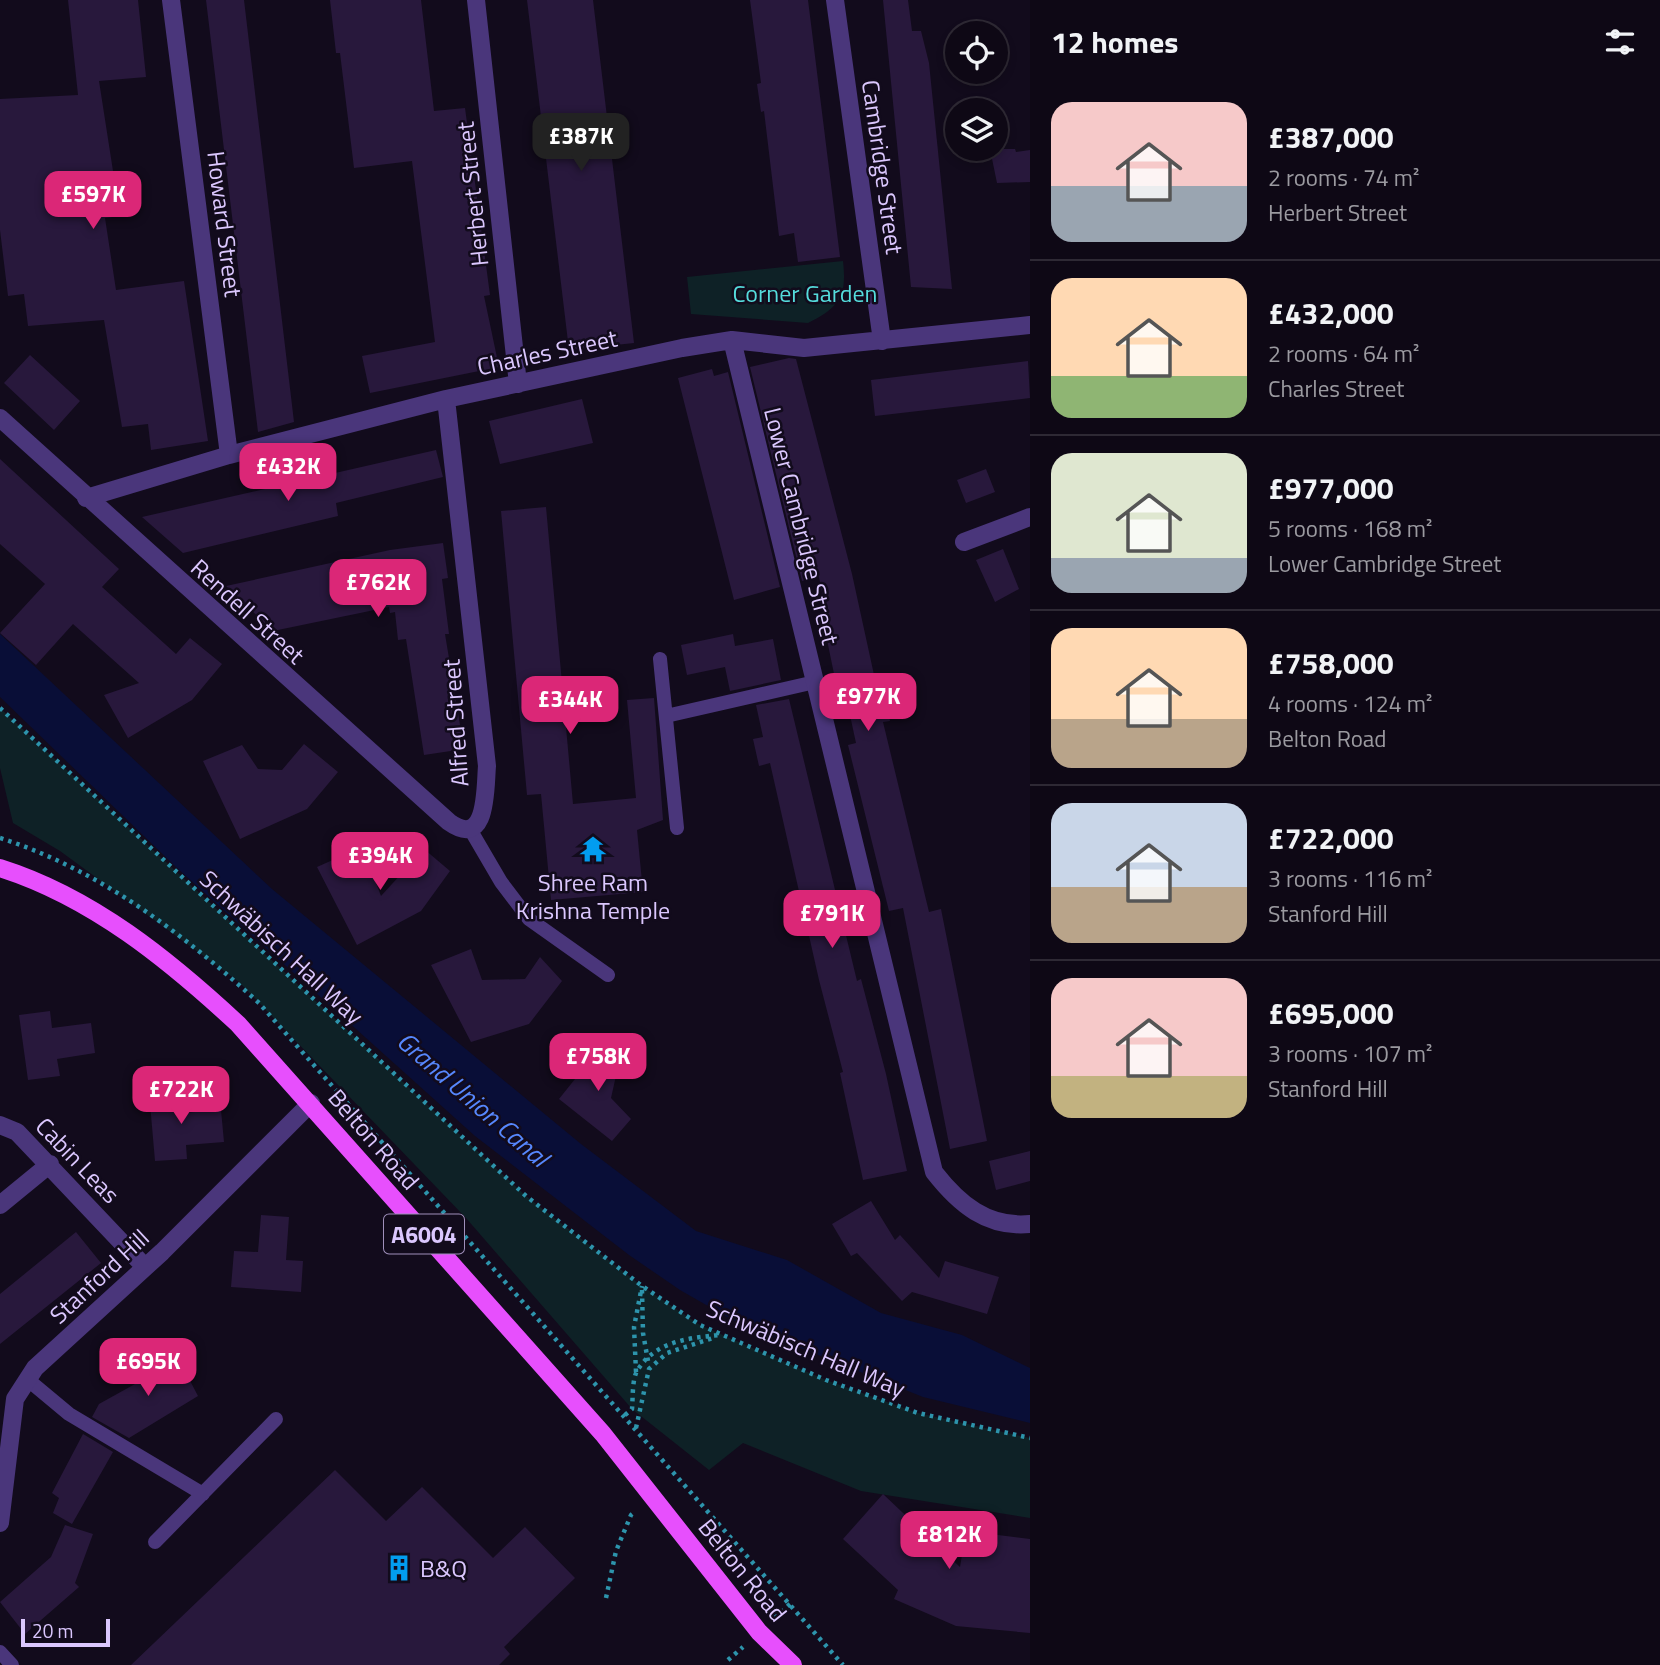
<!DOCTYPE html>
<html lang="en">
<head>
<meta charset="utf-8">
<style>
  body { margin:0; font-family:"Titillium Web",sans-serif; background:#1c1622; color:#f1f3f6; height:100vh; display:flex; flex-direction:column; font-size:26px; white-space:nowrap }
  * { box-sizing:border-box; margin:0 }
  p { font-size:23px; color:#9b9aa0 }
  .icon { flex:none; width:38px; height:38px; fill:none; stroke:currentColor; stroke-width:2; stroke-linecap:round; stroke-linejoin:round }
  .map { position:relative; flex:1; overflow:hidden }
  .sheet { display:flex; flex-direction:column; background:#0e0815; width:630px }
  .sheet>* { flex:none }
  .fabs { position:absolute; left:945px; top:21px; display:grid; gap:14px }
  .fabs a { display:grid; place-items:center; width:63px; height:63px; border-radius:50%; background:#0e0815; box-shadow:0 4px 10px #0003,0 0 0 2px #2e2934; font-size:35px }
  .scale { position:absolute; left:21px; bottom:18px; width:89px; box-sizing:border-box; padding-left:7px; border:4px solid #dbc7fe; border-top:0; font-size:19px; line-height:24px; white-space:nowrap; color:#dbc7fe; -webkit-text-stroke:5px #120b1c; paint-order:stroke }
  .price { position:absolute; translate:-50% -60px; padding:0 16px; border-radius:14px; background:#db2777; color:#fff; font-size:23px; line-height:46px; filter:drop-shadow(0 2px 4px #0008) }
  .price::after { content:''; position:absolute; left:50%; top:42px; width:21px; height:16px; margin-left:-10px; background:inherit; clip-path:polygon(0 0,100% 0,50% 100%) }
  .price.active { background:#222; color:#fff }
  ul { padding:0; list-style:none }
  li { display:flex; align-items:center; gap:21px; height:175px; padding:0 21px }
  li+li { border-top:2px solid #2e2934 }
  li span { display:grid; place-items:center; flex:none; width:196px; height:140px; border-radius:21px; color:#555 }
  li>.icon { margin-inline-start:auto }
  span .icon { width:84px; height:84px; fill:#fffc; stroke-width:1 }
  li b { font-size:30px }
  h2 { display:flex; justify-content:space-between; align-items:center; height:84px; padding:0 21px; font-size:30px }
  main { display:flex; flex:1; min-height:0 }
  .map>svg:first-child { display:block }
  .green { fill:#0e2126 }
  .water { fill:#090e37 }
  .building { fill:#28183c }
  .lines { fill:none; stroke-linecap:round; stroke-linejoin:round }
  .path { stroke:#2d94ac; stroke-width:4.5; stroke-dasharray:3.5 5; stroke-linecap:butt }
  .lane { stroke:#4a367b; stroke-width:14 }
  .street { stroke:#4a367b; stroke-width:18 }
  .primary { stroke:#e74ffd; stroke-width:18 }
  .labels { text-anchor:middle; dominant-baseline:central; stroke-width:5; stroke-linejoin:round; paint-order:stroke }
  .shield { fill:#120b1c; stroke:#9f8fba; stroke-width:2 }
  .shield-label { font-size:23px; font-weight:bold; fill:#dbc7fe }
  .street-label { font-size:24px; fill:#dbc7fe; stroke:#120b1c }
  .park-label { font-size:24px; fill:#55dcdc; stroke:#120b1c }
  .poi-label { font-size:24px; fill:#dbc7fe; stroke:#120b1c }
  .water-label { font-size:26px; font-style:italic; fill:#5687fd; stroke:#120b1c }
</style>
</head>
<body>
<main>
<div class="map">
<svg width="1030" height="1665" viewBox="0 0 1030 1665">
  <rect width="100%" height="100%" fill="#120b1c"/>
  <path class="green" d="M843 261C847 296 840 307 808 323L691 314 687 277Z
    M0 708 526 1196 642 1286 700 1325 826 1380 918 1413 1030 1438V1518L861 1491 743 1443 709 1470 632 1409 466 1218 239 982 60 851 13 823 0 768Z"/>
  <path class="water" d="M0 634 272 889 581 1144 696 1231 787 1260 881 1313 962 1335 1030 1368V1423L923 1397 736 1322 680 1290 629 1255 475 1136 177 868 0 697Z"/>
  <path class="building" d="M68 0H138L146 77 99 81 120 216 105 218 116 290 184 281 208 441 151 450 148 424 122 427 104 320 28 326 24 294 8 296 0 230V99L78 95Z
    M206 0H244L294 422 258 432Z
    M330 0H421L434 111 465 108 490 295 484 296 499 367 370 393 362 356 435 342 412 161 354 168 340 53H336Z
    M527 0H593L634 343 569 350Z
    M750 0H808L840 257 798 262 794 233 779 236 764 111 761 112 757 84 761 83Z
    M883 0H908L912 31H921L929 63 952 289 911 287Z
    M990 149H1015L1016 152 1030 150V182L997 183Z
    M30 355 80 401 54 430 4 383Z
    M789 358 796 359 852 574 876 684 882 683 890 721 883 722 929 912 941 909 987 1141 950 1149 903 908 889 911 848 745 856 743 845 692 838 693 827 640 831 639 819 577 802 581 750 367Z
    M1028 361 1030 398 875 416 871 380Z
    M712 369 714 376 728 372 780 587 734 600 678 378Z
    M582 399 593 443 500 464 489 421Z
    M436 450 443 477 336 503 338 516 183 553 142 517Z
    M0 459 119 569 102 587 176 654 190 638 222 664 192 700 128 738 104 695 139 683 73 624 36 665 0 633 45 584 0 544Z
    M986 469 995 492 966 503 957 480Z
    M546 507 573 804 636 798 627 700 654 698 663 820 637 830 643 892 551 900 541 794 527 795 501 511Z
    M443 543 448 578 442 579 449 634H445L464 749 424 755 406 639 398 640 395 612 390 613 389 607 273 631 226 586 390 550Z
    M1003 549 1019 589 995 602 976 560Z
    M733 634 735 646 773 639 781 680 730 691 725 667 687 675 681 645Z
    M789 699 857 981 861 979 886 1074 907 1171 863 1180 840 1073 843 1072 819 980 770 763 759 766 753 739 763 737 756 705Z
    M304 744 338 772 307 809 240 839 203 761 242 745 258 769 282 770Z
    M362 847 381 896 424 849 450 871 421 911 357 945 317 867Z
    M471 949 482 980 525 979 540 957 562 981 529 1024 471 1042 431 965Z
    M50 1011 52 1028 91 1023 95 1053 57 1059 60 1076 28 1080 19 1015Z
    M607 1039 620 1058 611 1098 631 1119 612 1141 559 1099Z
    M180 1089 182 1113 221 1110 224 1142 186 1145 187 1159 155 1161 149 1092Z
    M1030 1151V1181L996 1190 989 1161Z
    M871 1201 895 1240 900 1235 939 1278 945 1261 999 1277 987 1314 912 1292 902 1301 857 1253 851 1256 832 1224Z
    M261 1215 289 1217 286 1260 303 1261 301 1292 231 1287 234 1251 258 1252Z
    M76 1232 101 1263 0 1344V1294Z
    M174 1350 198 1396 129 1438 92 1417 99 1404 153 1374 147 1365Z
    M83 1434 113 1452 72 1524 53 1513 59 1498 52 1493Z
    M335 1470 386 1521 422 1487 493 1558 525 1527 575 1578 504 1647 510 1654 499 1665H131Z
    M883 1494 960 1567 966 1531 1030 1539V1633L956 1626 894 1599 898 1590 843 1539Z
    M65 1525 93 1534 75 1583 79 1587 25 1634 0 1602 51 1557Z"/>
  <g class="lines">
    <path class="path" d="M0 708 526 1196 642 1286 700 1325 826 1380 918 1413 1030 1438
      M0 838C100 870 182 933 259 1003L843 1665
      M642 1290 643 1333 648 1361
      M636 1372 634 1327 642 1286
      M625 1415 632 1409C633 1398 632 1380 637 1371 655 1341 689 1338 719 1335
      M636 1428 649 1369 667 1353 713 1338
      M606 1598 616 1551 631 1515 636 1511
      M775 1618 790 1604
      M728 1660 743 1647"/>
    <path class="lane" d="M660 659 677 828
      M666 716 815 682
      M470 829 501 882 529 919 608 975
      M27 1379 69 1414 203 1494
      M155 1542 276 1419
      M0 1652 12 1665"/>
    <path class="street" d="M171 0 229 455
      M476 0 518 384
      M835 0 882 341
      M732 340 934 1172C959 1204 987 1228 1030 1224
      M0 418 449 822C488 850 485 788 487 766L446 399
      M86 498 229 455 446 399 682 348 732 340 804 348 1030 325
      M964 542 1030 517
      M0 1125 17 1132 145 1267
      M0 1205 50 1164
      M0 1523 15 1399 35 1368 162 1252 311 1103"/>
    <path class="primary" d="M0 868C92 897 169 960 238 1024L603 1434 759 1632 793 1665"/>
  </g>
  <defs>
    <g id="temple-bare" transform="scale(2.1)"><path d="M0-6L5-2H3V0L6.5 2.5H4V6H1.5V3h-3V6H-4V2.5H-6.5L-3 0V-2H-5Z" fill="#029def" stroke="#120b1c" stroke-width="2.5" paint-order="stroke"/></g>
    <g id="building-bare" transform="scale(2.1)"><path d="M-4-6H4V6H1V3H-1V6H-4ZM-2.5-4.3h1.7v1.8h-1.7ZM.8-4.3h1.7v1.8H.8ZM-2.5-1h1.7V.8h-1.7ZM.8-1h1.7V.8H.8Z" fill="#029def" stroke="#120b1c" stroke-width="2.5" paint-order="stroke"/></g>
  </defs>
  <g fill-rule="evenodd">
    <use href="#temple-bare" x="593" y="849"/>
    <use href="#building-bare" x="399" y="1568"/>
  </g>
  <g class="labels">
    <rect class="shield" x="384" y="1214.5" width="80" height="39" rx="5"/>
    <g class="shield-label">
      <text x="424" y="1234">A6004</text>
    </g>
    <g class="street-label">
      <text transform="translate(883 167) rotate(82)">Cambridge Street</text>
      <text transform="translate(472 194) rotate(-96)">Herbert Street</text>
      <text transform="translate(225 224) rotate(83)">Howard Street</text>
      <text transform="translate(547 352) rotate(-12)">Charles Street</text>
      <text transform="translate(802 526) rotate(76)">Lower Cambridge Street</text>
      <text transform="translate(248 611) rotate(42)">Rendell Street</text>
      <text transform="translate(455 723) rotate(-94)">Alfred Street</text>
      <text transform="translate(282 947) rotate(43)">Schwäbisch Hall Way</text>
      <text transform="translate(374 1139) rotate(49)">Belton Road</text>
      <text transform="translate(78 1160) rotate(46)">Cabin Leas</text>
      <text transform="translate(99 1276) rotate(-43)">Stanford Hill</text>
      <text transform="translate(806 1348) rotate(23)">Schwäbisch Hall Way</text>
      <text transform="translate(743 1570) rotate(51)">Belton Road</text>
    </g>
    <g class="park-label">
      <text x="805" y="293">Corner Garden</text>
    </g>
    <g class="poi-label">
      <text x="593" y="882">Shree Ram<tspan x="593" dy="28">Krishna Temple</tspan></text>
      <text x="420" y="1568" text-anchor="start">B&amp;Q</text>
    </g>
    <g class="water-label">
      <text transform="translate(473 1099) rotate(41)">Grand Union Canal</text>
    </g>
  </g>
</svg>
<div class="fabs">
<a><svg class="icon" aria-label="locate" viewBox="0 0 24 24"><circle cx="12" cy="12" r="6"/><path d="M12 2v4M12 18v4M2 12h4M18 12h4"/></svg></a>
<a><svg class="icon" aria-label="layers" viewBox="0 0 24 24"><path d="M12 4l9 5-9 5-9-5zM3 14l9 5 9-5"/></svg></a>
</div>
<div class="scale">20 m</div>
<b class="price active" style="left:581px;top:173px">£387K</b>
<b class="price" style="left:93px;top:231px">£597K</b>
<b class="price" style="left:288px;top:503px">£432K</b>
<b class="price" style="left:378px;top:619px">£762K</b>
<b class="price" style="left:868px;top:733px">£977K</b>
<b class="price" style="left:570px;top:736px">£344K</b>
<b class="price" style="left:380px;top:892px">£394K</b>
<b class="price" style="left:832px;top:950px">£791K</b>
<b class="price" style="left:598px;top:1093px">£758K</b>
<b class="price" style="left:181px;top:1126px">£722K</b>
<b class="price" style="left:148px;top:1398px">£695K</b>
<b class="price" style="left:949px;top:1571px">£812K</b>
</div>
<section class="sheet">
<h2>12 homes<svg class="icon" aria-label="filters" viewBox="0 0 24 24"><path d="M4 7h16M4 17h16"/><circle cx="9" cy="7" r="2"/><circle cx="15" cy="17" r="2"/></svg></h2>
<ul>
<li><span style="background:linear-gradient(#f6c9c9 60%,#9aa5b1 0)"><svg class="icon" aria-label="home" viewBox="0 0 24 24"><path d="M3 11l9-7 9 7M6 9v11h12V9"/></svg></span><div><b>£387,000</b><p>2 rooms · 74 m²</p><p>Herbert Street</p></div></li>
<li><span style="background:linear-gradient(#ffd9b3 70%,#8fb573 0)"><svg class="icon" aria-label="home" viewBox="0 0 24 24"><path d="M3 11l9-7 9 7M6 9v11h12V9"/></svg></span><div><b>£432,000</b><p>2 rooms · 64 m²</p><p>Charles Street</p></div></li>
<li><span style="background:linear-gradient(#dfe7d0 75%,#9aa5b1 0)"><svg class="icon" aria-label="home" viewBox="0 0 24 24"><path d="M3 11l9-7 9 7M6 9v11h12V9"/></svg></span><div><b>£977,000</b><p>5 rooms · 168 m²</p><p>Lower Cambridge Street</p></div></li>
<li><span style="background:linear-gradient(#ffd9b3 65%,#b9a48a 0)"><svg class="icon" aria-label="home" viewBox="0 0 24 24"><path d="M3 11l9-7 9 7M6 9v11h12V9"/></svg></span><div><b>£758,000</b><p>4 rooms · 124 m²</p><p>Belton Road</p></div></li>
<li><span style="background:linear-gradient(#c9d6e8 60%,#b9a48a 0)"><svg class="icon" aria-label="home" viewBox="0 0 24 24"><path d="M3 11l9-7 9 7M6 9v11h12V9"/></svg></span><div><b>£722,000</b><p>3 rooms · 116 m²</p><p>Stanford Hill</p></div></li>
<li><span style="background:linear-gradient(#f6c9c9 70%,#c2b280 0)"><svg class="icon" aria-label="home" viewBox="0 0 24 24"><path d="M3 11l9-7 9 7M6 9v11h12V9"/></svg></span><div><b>£695,000</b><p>3 rooms · 107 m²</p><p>Stanford Hill</p></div></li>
</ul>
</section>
</main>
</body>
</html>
